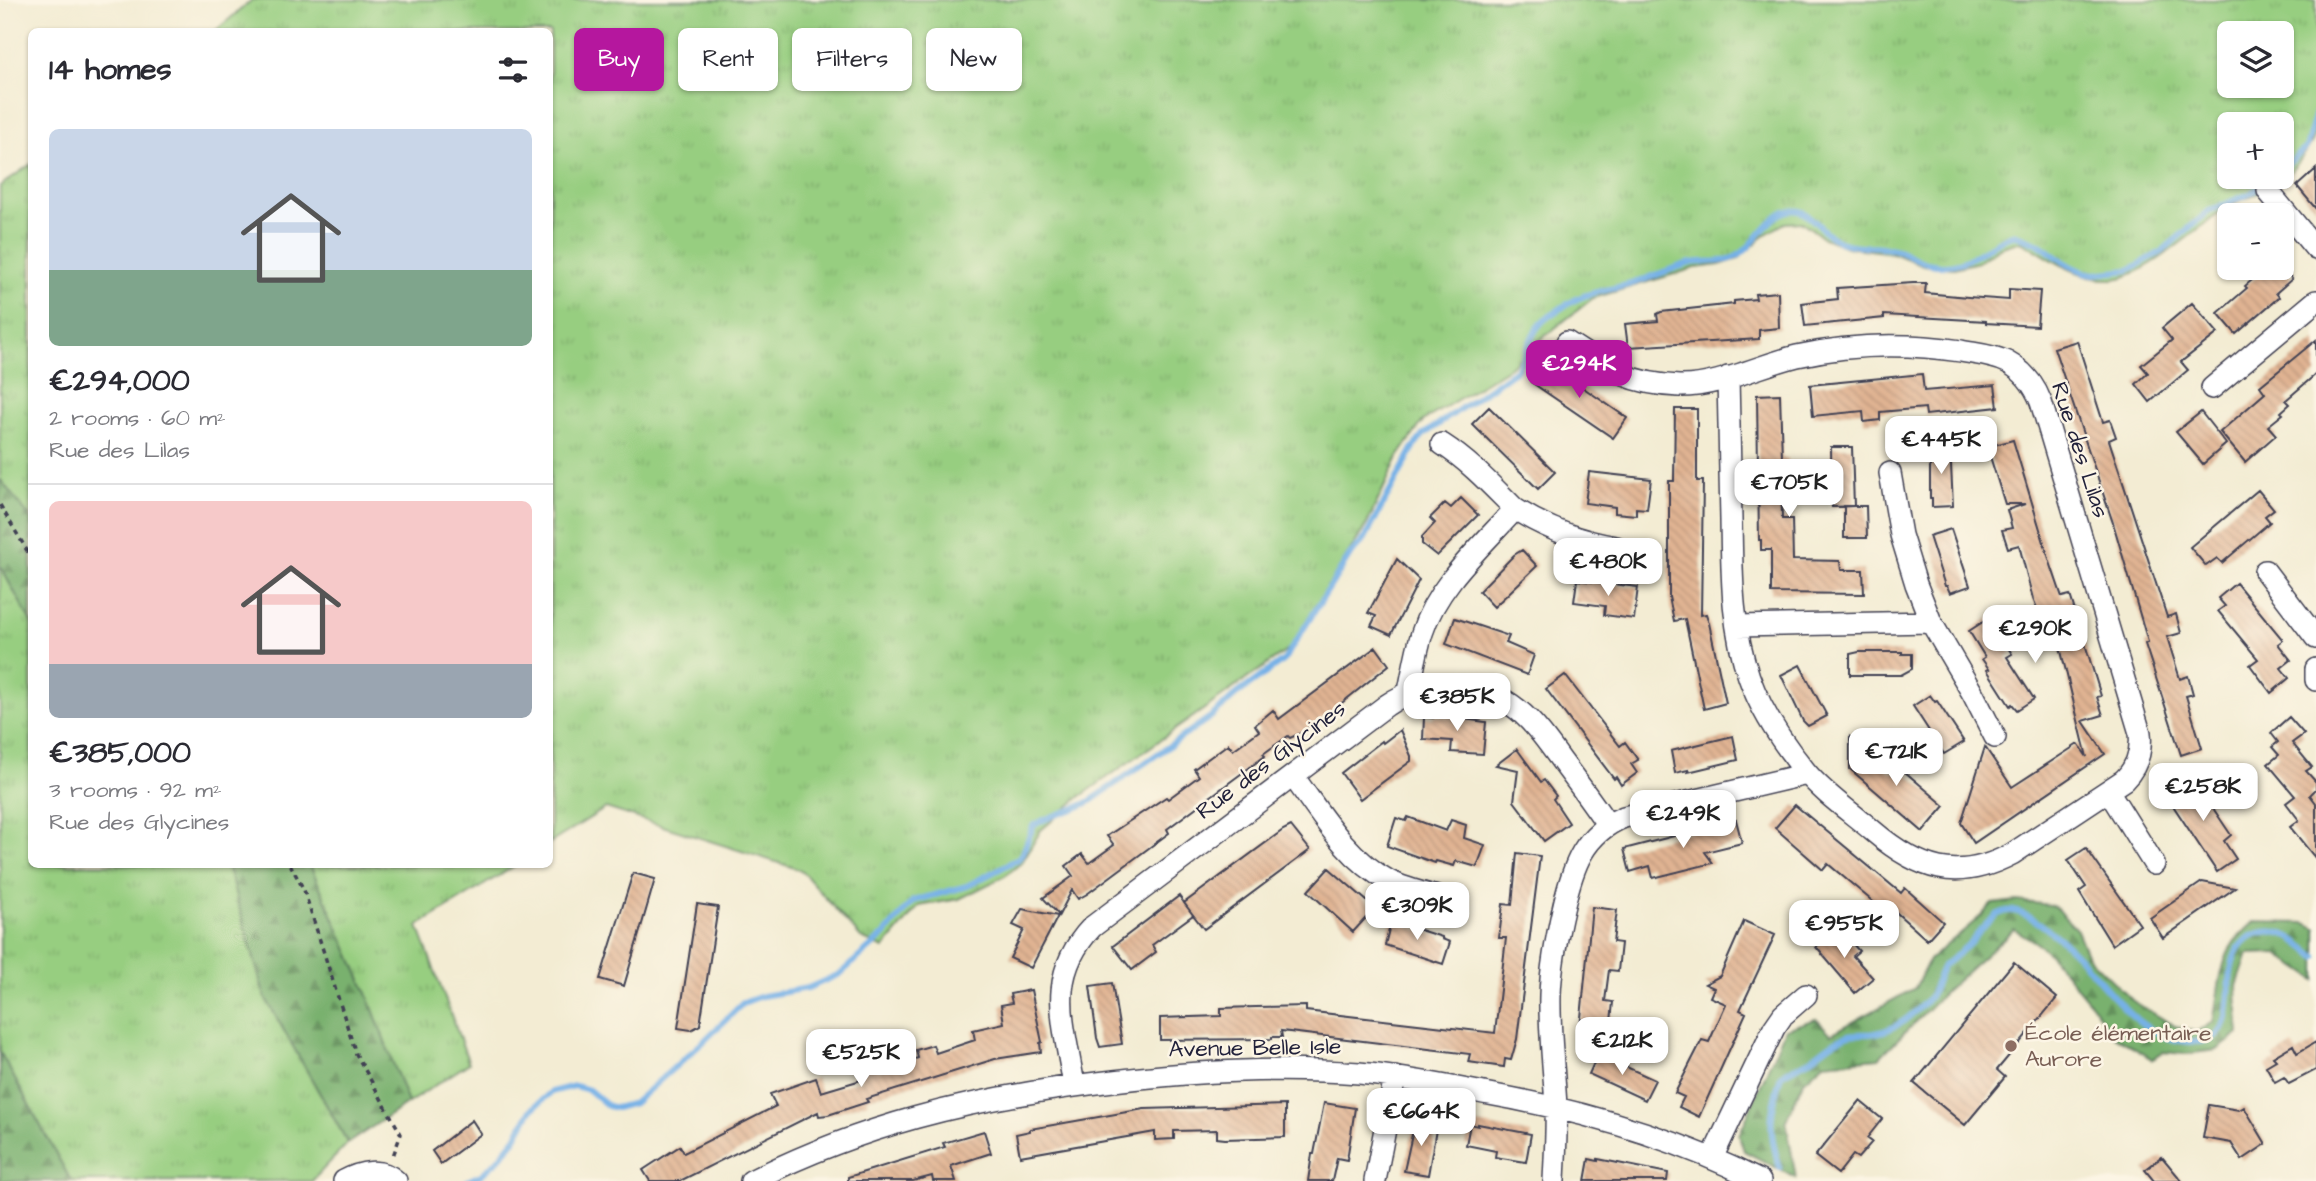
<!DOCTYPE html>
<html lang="en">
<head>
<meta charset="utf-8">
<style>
  body { margin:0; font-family:"Architects Daughter",sans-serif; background:#f2f2f3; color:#2b2b33; height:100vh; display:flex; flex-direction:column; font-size:26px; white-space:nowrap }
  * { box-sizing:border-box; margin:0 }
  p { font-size:23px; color:#7c7c81 }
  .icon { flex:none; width:38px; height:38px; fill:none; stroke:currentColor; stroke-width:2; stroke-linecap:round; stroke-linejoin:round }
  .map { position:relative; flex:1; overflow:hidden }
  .panel { position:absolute; left:28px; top:28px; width:525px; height:840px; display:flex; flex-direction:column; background:#fff; border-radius:10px; box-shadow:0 2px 5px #0004 }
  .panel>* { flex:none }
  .guide { position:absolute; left:574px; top:28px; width:665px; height:63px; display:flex; gap:14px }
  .fabs { position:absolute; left:2217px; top:21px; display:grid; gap:14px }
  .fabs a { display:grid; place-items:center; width:77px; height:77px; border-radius:10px; background:#fff; box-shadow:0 2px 5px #0004; font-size:35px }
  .price { position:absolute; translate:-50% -60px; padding:0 16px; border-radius:14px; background:#fff; color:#222; font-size:23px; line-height:46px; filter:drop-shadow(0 2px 4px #0008) }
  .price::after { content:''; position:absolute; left:50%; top:42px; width:21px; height:16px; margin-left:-10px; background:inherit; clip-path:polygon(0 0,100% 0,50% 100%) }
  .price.selected { background:#b5179e; color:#fff }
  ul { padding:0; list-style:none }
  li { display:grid; align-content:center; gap:14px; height:371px; padding:0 21px }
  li+li { border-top:2px solid #e1e1e2 }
  li span { display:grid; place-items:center; height:217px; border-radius:10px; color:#555 }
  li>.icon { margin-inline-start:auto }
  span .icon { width:126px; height:126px; fill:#fffc; stroke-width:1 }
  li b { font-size:30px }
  h2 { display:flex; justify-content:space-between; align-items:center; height:84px; padding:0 21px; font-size:30px }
  .pill { padding:0 24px; border-radius:10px; background:#fff; box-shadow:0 2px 5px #0004; font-size:24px; line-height:63px }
  .pill.selected { background:#b5179e; color:#fff }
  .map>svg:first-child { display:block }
  .grass { fill:url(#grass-tufts); stroke:#5c785e; stroke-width:2; fill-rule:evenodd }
  .forest { fill:url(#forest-firs); stroke:#4e6a54; stroke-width:2 }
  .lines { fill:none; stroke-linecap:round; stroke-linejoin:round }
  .stream { stroke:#76b1e7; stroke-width:6 }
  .building { fill:url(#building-back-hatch) }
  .minor-casing { stroke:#414052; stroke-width:24 }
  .path { stroke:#414052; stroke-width:3.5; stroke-dasharray:5 5; stroke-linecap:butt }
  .minor { stroke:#fff; stroke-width:21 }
  .education-dot { fill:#8d6e63; stroke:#fcf5e5; stroke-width:2.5 }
  .labels { text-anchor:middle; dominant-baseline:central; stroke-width:5; stroke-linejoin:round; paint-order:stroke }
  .street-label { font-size:23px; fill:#22223b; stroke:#fcf5e5 }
  .education-label { font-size:23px; fill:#785e54; stroke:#fcf5e5; text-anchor:start }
</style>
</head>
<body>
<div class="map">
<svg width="2316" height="1181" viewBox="0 0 2316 1181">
  <defs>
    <pattern id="grass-tufts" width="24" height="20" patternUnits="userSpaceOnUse" patternTransform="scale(1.75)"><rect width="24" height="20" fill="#97ce80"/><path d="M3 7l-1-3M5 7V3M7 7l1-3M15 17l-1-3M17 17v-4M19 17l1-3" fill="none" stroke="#82b170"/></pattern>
    <pattern id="forest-firs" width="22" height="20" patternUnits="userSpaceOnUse" patternTransform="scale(1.75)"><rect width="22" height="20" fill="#79b16e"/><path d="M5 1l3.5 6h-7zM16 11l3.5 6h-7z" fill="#63905c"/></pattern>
    <pattern id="building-back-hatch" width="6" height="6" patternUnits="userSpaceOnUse" patternTransform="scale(1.75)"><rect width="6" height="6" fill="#e0b392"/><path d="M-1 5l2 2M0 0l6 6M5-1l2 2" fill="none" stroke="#c09a7f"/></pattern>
  </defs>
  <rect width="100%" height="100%" fill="#fcf5e5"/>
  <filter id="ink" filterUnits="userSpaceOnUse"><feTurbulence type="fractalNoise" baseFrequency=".0143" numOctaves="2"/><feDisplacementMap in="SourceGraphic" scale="14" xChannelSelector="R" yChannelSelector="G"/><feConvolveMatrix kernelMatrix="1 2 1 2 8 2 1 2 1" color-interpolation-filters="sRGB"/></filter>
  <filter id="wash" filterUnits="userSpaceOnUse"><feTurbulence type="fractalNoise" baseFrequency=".00686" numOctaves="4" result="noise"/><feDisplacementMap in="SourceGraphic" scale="28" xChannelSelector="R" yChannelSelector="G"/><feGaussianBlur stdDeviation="1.57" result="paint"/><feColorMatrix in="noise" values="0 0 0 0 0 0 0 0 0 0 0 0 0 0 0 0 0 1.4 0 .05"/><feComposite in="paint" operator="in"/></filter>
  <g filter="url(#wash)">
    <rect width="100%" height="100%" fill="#f3ecd3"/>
    <path class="grass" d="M252 0H2316V132C2312 146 2291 174 2279 183 2267 192 2249 196 2235 203 2202 221 2150 276 2114 279 2080 281 2049 257 2021 241L1999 248 1978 262 1954 268 1923 265 1893 253 1847 247 1824 238 1802 222 1785 223 1766 234 1738 259 1719 265 1695 268 1593 298 1545 336 1510 367 1423 421 1398 457 1367 524 1289 649 1081 796 1041 830 1022 862 1005 876 959 899 919 906 884 948 861 938 801 870 606 808 550 843V32H214ZM2230 33H2282V86H2230ZM2230 124H2282V177H2230Z
      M31 164V519L0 479V186Z
      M0 566 31 622 32 864 227 865 265 997 348 1143 312 1181H71L0 1052Z
      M310 865H516L418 926 469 1063 408 1103 366 991Z"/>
    <path class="forest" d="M0 479 31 519V622L0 566Z
      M227 865H310L366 991 408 1103 348 1143 265 997Z
      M2017 901 2050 905 2055 907 2077 930 2088 957 2133 1001 2175 1026 2196 1032 2213 1022C2218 997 2219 964 2234 942 2240 935 2247 929 2254 922L2306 923 2316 928V980L2276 953 2248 954 2237 986 2239 1034 2217 1050 2185 1054 2163 1052 2152 1059 2111 1034 2096 1010 2052 957 2040 945 2014 929 1949 988 1879 1058 1824 1063 1803 1082 1786 1120 1796 1178 1744 1151 1739 1135 1785 1029 1816 1019 1831 1034 1915 988 1929 960 1981 916 1992 904Z
      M0 1052 71 1181H0Z"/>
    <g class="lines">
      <path class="stream" d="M2282 169 2306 148 2316 113
        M1780 1168C1767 1130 1770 1113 1781 1075 1790 1069 1800 1065 1809 1060 1822 1052 1833 1039 1850 1035 1858 1033 1867 1035 1876 1033 1898 1029 1912 1015 1928 999 1935 992 1936 979 1941 970 1943 965 1948 962 1952 959 1958 953 1966 948 1972 941 1979 933 1984 925 1993 918 1996 915 2003 912 2007 911 2029 908 2071 948 2085 964 2115 997 2143 1041 2193 1042 2203 1042 2215 1040 2221 1030 2237 1002 2218 949 2256 934 2280 925 2299 942 2316 957
        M467 1181 481 1175 496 1162 515 1139 531 1110 551 1092 575 1086 589 1090 608 1106 616 1108 634 1103 702 1043 743 1003 762 996 808 988 840 974 883 936 913 901 967 886 1018 859 1023 853 1033 826C1051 813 1074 812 1092 800L1212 716 1237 694 1284 660 1350 555 1364 540 1414 447 1423 435 1516 370C1529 354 1529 330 1548 317 1561 308 1575 298 1590 294 1603 290 1617 288 1631 284 1651 278 1671 268 1691 263 1709 260 1726 265 1742 253 1758 241 1774 205 1799 211 1812 214 1824 235 1840 242 1857 249 1875 244 1893 249 1904 251 1915 260 1927 263 1967 273 1981 246 2014 234L2037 243 2069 265 2084 272 2094 274 2129 270 2161 252 2209 211 2251 193 2272 177"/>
    </g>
    <g id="blocks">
      <path class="building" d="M2316 169V209L2297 186Z
        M2266 268H2283L2292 279 2276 293 2279 297 2236 334 2218 313 2247 288 2245 286Z
        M1913 283H1926L1925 293 1968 297 2009 300V289L2040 291 2037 326 1986 323V321L1884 315V318L1805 326 1802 303 1838 299 1837 288Z
        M1778 292 1779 328 1759 330V339L1628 347 1625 324 1658 321 1657 314 1661 312 1734 304V301L1756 299 1755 294Z
        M2192 303 2218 333 2181 362 2188 370 2150 402 2136 384 2148 373 2141 365 2172 340 2162 328Z
        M2316 340V374L2286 400 2290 404 2281 412 2283 414 2268 426 2276 435 2245 462 2220 432 2265 393 2260 386Z
        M2077 341 2103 422 2110 420 2116 437 2109 440 2167 617 2176 614 2181 633 2167 637 2180 679 2188 676 2193 694 2186 696 2202 748 2181 755 2145 644 2148 642 2113 523 2054 348Z
        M1546 362 1627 418 1613 438 1531 382Z
        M1922 374 1924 391 1995 385 1998 407 1926 415 1925 408 1880 412V420L1864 422 1863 411 1813 416 1810 385Z
        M1780 394 1782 458H1788V477H1781L1782 519H1792L1793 560 1840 561 1841 570H1863L1864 594 1771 593V550H1761V540H1759L1757 395Z
        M1489 407 1555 472 1538 489 1472 424Z
        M1675 409H1697V481H1703L1701 615 1706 614 1709 623 1726 703 1704 709 1685 619 1674 621 1669 597V481H1674Z
        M2201 412 2226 444 2203 464 2176 432Z
        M2013 440 2049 559 2062 597 2070 595 2101 696 2097 697 2103 715 2083 721 2105 754 1974 843 1961 823 1985 747 2012 787 2078 744 2087 757 2061 651 2051 622 2043 624 2033 599 2019 545 2008 548 2002 530 2012 528 2007 510 2025 504H2005L1987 447Z
        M1950 445 1953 506 1932 507V498H1930V446Z
        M1831 447H1852L1854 506 1832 507Z
        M1589 472 1651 479 1647 509 1636 508V515L1615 513V507L1585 503Z
        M2258 490 2274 509 2265 516 2270 522 2222 563 2217 558 2206 566 2190 547Z
        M1461 498 1478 515 1437 556 1422 544V537L1435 523 1430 518 1445 503 1451 508Z
        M1844 506H1866L1867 538H1844Z
        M1951 529 1970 586 1950 593 1947 586H1945L1929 536Z
        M1522 550 1537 566 1494 607 1479 591 1514 555Z
        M1397 559 1419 580 1391 635 1371 626 1376 616 1368 613Z
        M1577 580 1638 587 1634 619 1604 615 1605 606 1574 602Z
        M2236 583 2283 640 2278 644 2291 660 2281 668 2289 678 2271 693 2250 665 2258 659 2218 611 2225 606 2218 598Z
        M1455 618 1509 636 1506 643 1534 655 1527 675 1446 644Z
        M1989 618 2012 654 2007 657 2034 699 2017 710 2012 704 2010 706 1987 670 1989 669 1982 659 1985 657 1969 631Z
        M1376 647 1389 665 1333 710 1299 734 1290 738 1288 736 1263 754 1265 756 1167 829 1169 833 1087 894 1078 899 1072 890 1059 915 1043 898 1073 876 1066 866 1082 854 1089 863 1114 845 1107 836 1166 797 1168 799 1199 776 1194 769 1228 744 1233 750 1259 731 1255 725 1273 710 1279 719Z
        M1859 652H1902V654H1912V669L1901 675H1850V654Z
        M1800 665 1827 716 1808 726 1803 721 1781 675Z
        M1565 675 1620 746 1625 742 1638 760 1631 764 1637 773 1621 785 1616 777 1614 779 1546 689Z
        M1930 695 1935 702 1937 701 1964 742 1944 754 1913 706Z
        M1433 715 1486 722 1483 754 1451 752 1452 741 1423 739 1424 717 1433 718Z
        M2289 717 2304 734 2292 743 2312 767 2306 771 2316 782V789L2310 795 2316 803V859L2290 827 2299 820 2286 803 2295 796 2268 764 2279 755 2272 747 2278 742 2271 733Z
        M1400 730 1411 756V761L1360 799 1341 773 1382 741 1383 743Z
        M1733 736 1738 760 1688 772V770L1675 773 1671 751Z
        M1850 737 1892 773 1898 766 1945 806 1923 832 1850 769Z
        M1517 749 1541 782 1544 780 1556 796 1553 799 1569 823 1544 841 1514 801 1518 770 1496 765Z
        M2192 777 2231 835 2224 841 2236 859 2217 872 2166 795Z
        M1795 805 1901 893 1905 888 1943 922 1927 940 1889 906 1884 911 1828 864 1823 870 1775 828Z
        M1408 817 1446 831 1451 820 1466 825 1464 838 1485 845 1477 867 1456 861 1454 866 1436 861 1435 863 1387 846 1396 818 1406 821Z
        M1736 820 1742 843 1705 852 1713 863 1653 878 1650 866 1630 872 1624 849Z
        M1291 826 1310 850 1204 929 1184 903 1283 830Z
        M2086 848 2140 925 2112 945 2079 892 2086 887 2068 860Z
        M1517 853 1540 856 1517 1039 1511 1060 1505 1059 1504 1067 1468 1062 1470 1054 1281 1031 1282 1037H1272V1039L1160 1040V1018L1221 1016V1008L1256 1007 1306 1006V1011L1495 1033 1506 938H1499L1503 904 1512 905Z
        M1329 868 1368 902 1374 909 1353 932 1308 891Z
        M633 873 655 879 624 986 600 979Z
        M2202 882 2235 888 2163 938 2150 918Z
        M1179 896 1193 915 1152 945 1156 952 1132 970 1113 946Z
        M697 904 718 907 700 1025 691 1030 678 1028Z
        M1592 907 1617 910 1613 942 1621 943 1618 971 1609 970 1605 1001 1613 1002 1610 1032 1580 1028Z
        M1022 909 1058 916 1031 968 1010 958 1024 930 1013 925Z
        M1391 921 1442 937V939L1450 942 1443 964 1385 945Z
        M1744 921 1775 935 1740 1010 1746 1013 1699 1117 1679 1107 1684 1097 1675 1093 1702 1040 1709 1042 1726 1004 1710 997 1714 988 1705 984 1720 976Z
        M1838 927 1859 951 1853 956 1873 978 1855 993 1816 947Z
        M2014 962 2057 998 1997 1070 2005 1077 1965 1125 1914 1083Z
        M1112 983 1122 1044 1100 1047 1097 1038 1090 986Z
        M1031 990 1042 1042 1040 1043 1041 1052 995 1059 866 1099 868 1102 828 1115 819 1116 818 1112 680 1181H650L643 1170 680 1146 684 1153 776 1106 770 1094 816 1078 821 1092 861 1080 857 1068 875 1062 878 1071 918 1058 916 1050 933 1045 936 1053 975 1040 973 1030 1004 1023 1001 1005 1012 1003 1010 994Z
        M2316 1042V1070L2289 1084 2284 1077 2275 1082 2266 1066 2276 1060 2273 1057 2293 1045 2297 1053Z
        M1598 1054 1655 1080 1645 1100 1589 1074Z
        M1860 1101 1882 1119 1867 1138 1872 1142 1858 1158 1853 1155 1838 1174 1815 1156Z
        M1324 1103 1355 1108 1347 1160 1337 1158 1332 1181H1308L1312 1154H1314Z
        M1285 1105V1137L1225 1139 1217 1138V1130L1174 1131V1139L1155 1140V1132L1020 1156 1016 1134 1030 1131V1129L1144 1109Z
        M2209 1105 2239 1110 2244 1107 2266 1144 2242 1160 2231 1143 2203 1138Z
        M472 1120 481 1134 441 1164 432 1151Z
        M1415 1121 1437 1124 1428 1175 1404 1171Z
        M1470 1124 1478 1126V1124L1531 1134 1526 1162 1495 1157 1496 1151 1466 1145Z
        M984 1131 991 1153 951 1166 956 1181H933L932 1176 913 1181H848V1177L945 1147 943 1143Z
        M2162 1157 2182 1181H2154L2145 1170Z
        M1589 1159 1598 1161V1159L1668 1173 1667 1181H1585Z"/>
    </g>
  </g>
  <g filter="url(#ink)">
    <use href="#blocks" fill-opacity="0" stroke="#414052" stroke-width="2"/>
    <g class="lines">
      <g class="minor-casing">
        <path id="minor" d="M2268 191 2316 249
          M1567 342C1607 368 1629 384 1679 386 1717 387 1760 365 1797 356 1850 344 1907 343 1961 351 1976 354 1993 355 2007 362 2024 371 2034 384 2041 402L2140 733C2142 752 2137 767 2124 780L2012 854C1957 883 1919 870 1873 831 1852 813 1823 793 1806 772 1783 744 1761 711 1749 677 1731 626 1732 572 1731 520 1730 472 1729 424 1728 377
          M2212 388 2316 301
          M1890 473 1901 535 1916 584 1931 622
          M1515 509C1547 529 1578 541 1616 547
          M2265 571 2316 638
          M1737 626 1931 622 1973 694 1995 737
          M2316 669V680
          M1409 691C1413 672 1416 652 1422 633 1437 585 1482 546 1515 509 1491 485 1470 462 1442 444
          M1293 776C1320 813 1347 859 1389 881 1405 889 1423 893 1441 898
          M2109 792 2154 864
          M1074 1086C1065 1025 1044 978 1092 927L1387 705C1409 690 1427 686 1453 687 1509 688 1533 721 1563 763 1578 783 1593 803 1607 824
          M1712 1158 1774 1028 1783 1015 1806 995
          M344 1181C360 1172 381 1167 396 1181
          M751 1181C863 1125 966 1100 1089 1084 1179 1072 1268 1066 1359 1073 1403 1077 1446 1086 1489 1094 1584 1111 1674 1137 1760 1181
          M1375 1181 1395 1077
          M1554 1181C1555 1156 1557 1131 1556 1106 1554 1069 1549 1032 1550 995 1551 964 1557 935 1564 905 1573 866 1584 833 1624 817L1807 774"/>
      </g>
      <path class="path" d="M0 505 32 559
        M290 864 304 890 356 1054 401 1134 393 1156"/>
      <use href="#minor" class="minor"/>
    </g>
  </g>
  <circle class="education-dot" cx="2011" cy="1046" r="7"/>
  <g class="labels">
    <g class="street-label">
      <text transform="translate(2080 450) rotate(72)">Rue des Lilas</text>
      <text transform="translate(1271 760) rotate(-37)">Rue des Glycines</text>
      <text transform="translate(1255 1048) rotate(-1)">Avenue Belle Isle</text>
    </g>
    <g class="education-label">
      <text x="2025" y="1033">École élémentaire<tspan x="2025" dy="26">Aurore</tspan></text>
    </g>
  </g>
</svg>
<div class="fabs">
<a><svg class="icon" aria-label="layers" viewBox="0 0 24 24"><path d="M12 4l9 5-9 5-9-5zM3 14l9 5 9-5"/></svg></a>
<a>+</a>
<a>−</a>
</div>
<b class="price selected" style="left:1579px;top:400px">€294K</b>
<b class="price" style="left:1941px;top:476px">€445K</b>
<b class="price" style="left:1789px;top:519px">€705K</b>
<b class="price" style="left:1608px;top:598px">€480K</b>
<b class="price" style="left:2035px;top:665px">€290K</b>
<b class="price" style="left:1457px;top:733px">€385K</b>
<b class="price" style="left:1896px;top:788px">€721K</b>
<b class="price" style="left:2203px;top:823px">€258K</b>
<b class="price" style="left:1683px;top:850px">€249K</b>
<b class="price" style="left:1417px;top:942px">€309K</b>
<b class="price" style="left:1844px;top:960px">€955K</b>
<b class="price" style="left:1622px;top:1077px">€212K</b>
<b class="price" style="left:861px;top:1089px">€525K</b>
<b class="price" style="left:1421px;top:1148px">€664K</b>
<div class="guide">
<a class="pill selected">Buy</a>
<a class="pill">Rent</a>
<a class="pill">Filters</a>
<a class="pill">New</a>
</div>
<section class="panel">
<h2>14 homes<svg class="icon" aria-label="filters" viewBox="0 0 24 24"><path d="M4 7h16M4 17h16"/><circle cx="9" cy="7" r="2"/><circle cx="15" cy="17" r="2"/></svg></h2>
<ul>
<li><span style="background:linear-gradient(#c9d6e8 65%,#7fa58c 0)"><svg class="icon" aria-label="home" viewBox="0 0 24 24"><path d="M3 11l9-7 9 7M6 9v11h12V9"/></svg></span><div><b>€294,000</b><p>2 rooms · 60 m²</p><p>Rue des Lilas</p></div></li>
<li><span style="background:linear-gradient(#f6c9c9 75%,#9aa5b1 0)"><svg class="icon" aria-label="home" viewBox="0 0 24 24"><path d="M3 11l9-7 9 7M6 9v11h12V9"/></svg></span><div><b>€385,000</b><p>3 rooms · 92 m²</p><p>Rue des Glycines</p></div></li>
</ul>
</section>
</div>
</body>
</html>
